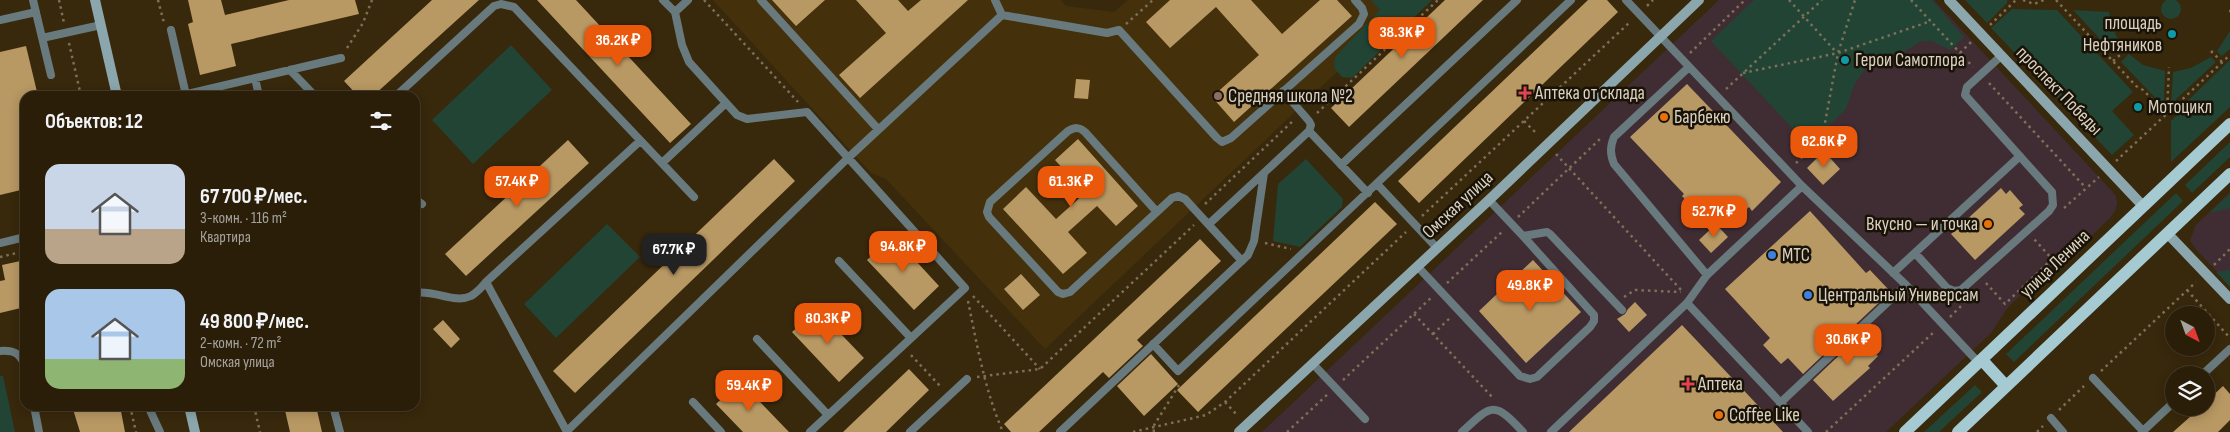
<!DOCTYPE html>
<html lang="ru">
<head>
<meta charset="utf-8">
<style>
  body { margin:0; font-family:"Sofia Sans Condensed",sans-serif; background:#322712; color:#f1f3f6; height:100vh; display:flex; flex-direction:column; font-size:19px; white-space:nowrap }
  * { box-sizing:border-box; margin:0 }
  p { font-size:16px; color:#a5a29c }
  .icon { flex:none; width:28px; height:28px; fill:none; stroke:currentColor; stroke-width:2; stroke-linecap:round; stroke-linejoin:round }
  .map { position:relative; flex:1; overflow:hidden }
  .panel { position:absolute; left:20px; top:91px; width:400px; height:320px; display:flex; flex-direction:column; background:#2a1e09; border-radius:15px; box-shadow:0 2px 12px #0003,0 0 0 1px #463c2a }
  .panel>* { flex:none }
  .needle { width:32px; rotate:139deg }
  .buttons { position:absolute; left:2165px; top:306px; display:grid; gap:10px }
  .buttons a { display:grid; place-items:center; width:50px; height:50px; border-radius:50%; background:#2a1e09; box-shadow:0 2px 12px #0003,0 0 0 1px #463c2a; font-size:25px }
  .price { position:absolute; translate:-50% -42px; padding:0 11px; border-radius:10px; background:#ea580c; color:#fff; font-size:16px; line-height:32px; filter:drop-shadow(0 1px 2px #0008) }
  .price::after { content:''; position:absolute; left:50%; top:30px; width:15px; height:11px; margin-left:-8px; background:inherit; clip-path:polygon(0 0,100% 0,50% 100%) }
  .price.current { background:#222; color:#fff }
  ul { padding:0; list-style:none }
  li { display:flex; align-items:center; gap:15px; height:125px; padding:0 25px }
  li span { display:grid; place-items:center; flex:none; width:140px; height:100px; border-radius:15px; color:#555 }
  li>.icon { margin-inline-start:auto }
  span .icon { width:60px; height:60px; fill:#fffc; stroke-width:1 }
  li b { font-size:21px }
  h2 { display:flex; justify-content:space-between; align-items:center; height:60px; padding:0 25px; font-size:21px }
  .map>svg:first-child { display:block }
  .commercial { fill:#402d33 }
  .built { fill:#44310c }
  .green { fill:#214435 }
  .building { fill:#b89863 }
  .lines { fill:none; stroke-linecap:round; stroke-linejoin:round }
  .path { stroke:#7d7059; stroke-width:2.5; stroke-dasharray:2.5 4; stroke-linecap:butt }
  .service { stroke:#697a7e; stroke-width:8 }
  .secondary { stroke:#8ba7ad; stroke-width:10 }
  .primary { stroke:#a5cad2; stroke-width:12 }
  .culture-dot { fill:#0f9aa8; stroke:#191307; stroke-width:2 }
  .health-dot { fill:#e0444e; stroke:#191307; stroke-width:2 }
  .education-dot { fill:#8d6e63; stroke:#191307; stroke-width:2 }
  .food-dot { fill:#e8710a; stroke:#191307; stroke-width:2 }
  .shop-dot { fill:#3f7fe0; stroke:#191307; stroke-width:2 }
  .labels { text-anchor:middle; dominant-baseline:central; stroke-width:5; stroke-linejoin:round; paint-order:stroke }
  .poi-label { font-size:19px; fill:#dbd1c1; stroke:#191307; text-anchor:start }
  .street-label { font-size:19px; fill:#dbd1c1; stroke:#191307 }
</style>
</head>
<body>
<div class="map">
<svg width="2230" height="432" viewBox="0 0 2230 432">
  <rect width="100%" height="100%" fill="#38280c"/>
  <path class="commercial" d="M1719 0H1934L2111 190 2116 196 2117 204 2115 211 2110 218 2084 243 2049 269 2009 306 1991 333 1886 432H1262Z
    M2230 192V286L2195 248 2190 240 2196 225Z"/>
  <path class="built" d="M713 0H1061L1066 6 1114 12 1128 0H1413L1045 349 886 179 871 173Z"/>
  <path class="green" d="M2161 9a10 10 0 1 1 20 0a10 10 0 1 1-20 0Z
    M1371 0H1432L1352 78 1342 77 1334 68 1335 57 1380 10Z
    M1754 0H1932L1964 37 1950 50 1932 41H1921L1904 52 1873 57 1854 85 1846 109 1808 145 1711 41Z
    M1965 0H2007V3L1987 23Z
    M2012 9 2057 10 2133 92 2112 111 2134 135 2112 155 1991 28Z
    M2073 10 2109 12 2112 28 2122 46 2114 54Z
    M2230 31V49L2222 56 2217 51Z
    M511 45 552 90 473 164 432 120Z
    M2129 54 2143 65 2165 71 2164 107 2121 62Z
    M2211 57 2216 62 2171 104 2173 72 2191 68Z
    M2230 60V107L2171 162V121L2180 112 2181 107Z
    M2230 142V157L2192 193 2185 185Z
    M1306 159 1343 199 1342 207 1300 247 1273 241 1278 184Z
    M2176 193 2183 201 2014 362 2006 354Z
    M2230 194V208L2209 213Z
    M607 224 640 257 556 338 524 304Z
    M2230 270V287L2216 272Z
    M0 376H3L15 432H0Z
    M1975 385 1982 392 1939 432H1924Z"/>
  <path class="building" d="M188 0H221L225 15 289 0H355L359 14 231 44 236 66 200 75 188 24 193 22Z
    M432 0H479L373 96H358L344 81Z
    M537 0H576L691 124 670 143Z
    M772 0H825L796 26Z
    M856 0H898L908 11 921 0H968L860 98 839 75 886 33Z
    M1170 0H1251L1282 34 1320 0H1337L1352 16 1234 122 1212 97 1259 55 1216 7 1170 48 1146 22Z
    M1445 0H1483L1349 127 1331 108Z
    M1588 0H1607L1618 12 1419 203 1398 181Z
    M26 46 38 96H25V189L0 195V52Z
    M1076 79 1090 80 1088 99 1074 98Z
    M1687 84 1781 182 1752 211 1749 207 1727 228 1703 201 1694 209 1682 196 1684 194 1630 137Z
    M1078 139 1138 206 1116 226 1097 206 1068 232 1087 253 1063 274 1003 209 1026 187 1056 219 1085 193 1055 160Z
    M568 140 589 163 466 276 445 254Z
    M1824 151 1840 169 1823 185 1807 168Z
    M774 159 795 181 575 393 553 371Z
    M2001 188 2006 194 2010 190 2023 205 2019 208 2025 214 1975 260 1951 234Z
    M1375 202 1397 224 1198 412 1177 390Z
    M1810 211 1866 273 1870 270 1888 289 1884 293 1887 295 1803 374 1788 358 1781 364 1763 345 1770 338 1725 289Z
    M1716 224 1728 237 1711 253 1699 240Z
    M893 236 939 286 914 310 867 260Z
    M1200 239 1221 261 1137 340 1143 346 1109 378 1103 372 1039 432H1011L1004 424Z
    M25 260V307L0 313V281L5 280 2 265Z
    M1533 260 1581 312 1526 363 1479 311Z
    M1021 274 1040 295 1023 310 1004 289Z
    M1635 302 1647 315 1629 332 1617 319 1625 314 1628 309Z
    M817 309 864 358 839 382 792 332Z
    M443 320 460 339 451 348 433 329Z
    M1682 325 1783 432H1569Z
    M1867 329 1880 343 1872 350 1878 356 1868 366 1870 368 1833 401 1813 380Z
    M1151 354 1178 384 1144 416 1117 386Z
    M909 369 929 390 886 432H843Z
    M740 381 789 432H743L716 404Z
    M2223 386 2230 394V420L2218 432H2173L2200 408H2206V402Z
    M72 406H120L125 432H80Z
    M284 406H316L322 432H290Z"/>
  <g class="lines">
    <path class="path" d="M59 0 64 23
      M158 0 164 23
      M704 0 798 102
      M1789 0 1837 53
      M1911 0 1973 67
      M2023 0 2034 4 2044 0
      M2056 0 2136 86 2143 90 2167 114
      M1647 6 1653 0
      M2229 11H2230
      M1126 24 1153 0
      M1990 25 2016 0
      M69 43 81 96
      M347 48 363 23 372 0
      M2211 51 2222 62
      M1690 53 1745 0
      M1960 53 1971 42
      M2113 61 2128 48
      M1743 73 1838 53 1931 21
      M1989 83 2086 188
      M1726 89 1822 0
      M1317 113 1438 0
      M2167 113 2169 67
      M1524 121 1536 133
      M1556 154 1682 291
      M2116 161 2230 55
      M1796 163 1822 139 1838 53 1855 0
      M1205 204 1294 120
      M2064 208 2099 177
      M1422 216 1630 22
      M1518 217 1601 138
      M1265 243 1291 249
      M0 257 25 251
      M2214 265 2230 249
      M1447 283 1503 231
      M1986 283 2005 304 2052 259 2034 239
      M2187 290 2230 338
      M973 296 1040 369
      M1624 297 1635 290 1681 292
      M968 301C977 345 985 391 1003 432
      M1414 314 1494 399
      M1950 317 1966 301
      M1433 334 1450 318
      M911 355 941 387
      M2101 371 2196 282
      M977 377 1040 369 1194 225
      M1343 380 1432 297
      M1225 402 1238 416
      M130 406 136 432
      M254 406 260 432
      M2059 410 2084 386
      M1133 432 1206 415 1225 402 1406 232
      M1154 432 1153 427 1181 382
      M1287 432 1328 394
      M1826 432 1935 331
      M2037 432 2043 426"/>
    <path class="service" d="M33 0 51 75
      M663 0 675 12 682 45 689 62 737 115 747 119 807 112 965 288 810 432
      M761 0 878 129
      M995 0 1002 15
      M1626 0 1802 186 1906 285 1979 363
      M675 12 688 0
      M1002 15 1107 33 1119 30 1217 138 1222 142 1231 138 1359 24 1364 14 1362 8 1355 0
      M0 20 36 12
      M171 30 186 95
      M42 38 101 25
      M1689 67 1614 137C1610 147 1610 154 1614 164L1707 275
      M290 70 315 96
      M255 78 259 96
      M1283 91 1309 121 1311 125 1309 131
      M179 96 341 58
      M396 96 494 6 501 4 514 7 694 197
      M662 163 726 103
      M1341 165 1517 0
      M1377 184 1437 248
      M415 199 422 204
      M1489 200 1523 236 1547 232 1550 234 1622 310
      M1157 212 1085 132C1079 127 1076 127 1068 131L990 202 987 212 989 217 1058 292 1063 294 1070 292 1172 198 1178 196 1185 199 1242 261
      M1209 224 1309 131 1368 193
      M0 243 25 237
      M1915 253 1947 288 1954 291 1961 290 2049 211 2053 205 2052 192 1965 95 1967 87 2001 56
      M839 261 911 338
      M1418 267 1520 376 1530 379 1537 377 1590 327 1594 321V315L1523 236
      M1893 273 2020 156
      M415 293C433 289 454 304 471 296 476 293 482 287 486 282
      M1687 303 1808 432
      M757 339 828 415
      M1153 344 1178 371 1571 0
      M0 351C15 350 22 354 25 369
      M1313 364 1365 419
      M2202 375 2230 349
      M2093 378 2143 431
      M693 402 721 432
      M1780 403 1906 285
      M34 406 39 432
      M148 406 160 432
      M333 406 340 432
      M2051 418 2063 432
      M567 431 848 158 1002 15
      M567 432 486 282 640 141
      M910 432 967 379
      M1060 432 1248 255 1254 241 1264 173
      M1462 432C1492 404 1494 401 1523 432
      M1551 432 1687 303 1707 275 1802 186
      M2142 432 2174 402"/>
    <path class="secondary" d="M95 0 117 96
      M1949 0 2143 206
      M2167 233 2230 299
      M189 406 195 432
      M1239 432 1489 200 1699 0"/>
    <path class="primary" d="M1982 360 2006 386
      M1905 432 2230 124
      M1958 432 2230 174"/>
  </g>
  <g class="culture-dot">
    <circle cx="2172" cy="34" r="5"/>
    <circle cx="1845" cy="60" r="5"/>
    <circle cx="2138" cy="107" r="5"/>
  </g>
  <g class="health-dot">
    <path d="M1522.5 85.5h5v5h5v5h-5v5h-5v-5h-5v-5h5z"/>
    <path d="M1685.5 376.5h5v5h5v5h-5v5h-5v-5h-5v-5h5z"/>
  </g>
  <circle class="education-dot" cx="1218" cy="96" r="5"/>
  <g class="food-dot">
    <circle cx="1664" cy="117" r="5"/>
    <circle cx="1988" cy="224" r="5"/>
    <circle cx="1719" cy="415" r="5"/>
  </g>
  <g class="shop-dot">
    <circle cx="1772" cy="255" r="5"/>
    <circle cx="1808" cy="295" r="5"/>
  </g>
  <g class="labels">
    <g class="poi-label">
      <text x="2162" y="23" text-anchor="end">площадь<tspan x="2162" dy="22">Нефтяников</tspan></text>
      <text x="1855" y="60">Герои Самотлора</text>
      <text x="1535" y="93">Аптека от склада</text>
      <text x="1228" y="96">Средняя школа №2</text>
      <text x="2148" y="107">Мотоцикл</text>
      <text x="1674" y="117">Барбекю</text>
      <text x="1978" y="224" text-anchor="end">Вкусно — и точка</text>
      <text x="1782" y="255">МТС</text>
      <text x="1818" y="295">Центральный Универсам</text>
      <text x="1698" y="384">Аптека</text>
      <text x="1729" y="415">Coffee Like</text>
    </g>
    <g class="street-label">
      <text transform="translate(2059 91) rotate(46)">проспект Победы</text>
      <text transform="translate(1458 205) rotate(-43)">Омская улица</text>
      <text transform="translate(2055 264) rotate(-44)">улица Ленина</text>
    </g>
  </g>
</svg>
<div class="buttons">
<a><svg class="needle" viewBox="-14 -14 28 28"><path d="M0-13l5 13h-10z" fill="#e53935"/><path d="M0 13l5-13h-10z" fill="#a5a29c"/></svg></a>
<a><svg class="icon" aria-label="layers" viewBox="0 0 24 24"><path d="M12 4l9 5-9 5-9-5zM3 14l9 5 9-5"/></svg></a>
</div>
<b class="price" style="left:1402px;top:59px">38.3K ₽</b>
<b class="price" style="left:618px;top:67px">36.2K ₽</b>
<b class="price" style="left:1824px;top:168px">62.6K ₽</b>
<b class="price" style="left:517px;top:208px">57.4K ₽</b>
<b class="price" style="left:1071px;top:208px">61.3K ₽</b>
<b class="price" style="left:1714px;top:238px">52.7K ₽</b>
<b class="price" style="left:903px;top:273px">94.8K ₽</b>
<b class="price current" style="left:674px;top:276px">67.7K ₽</b>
<b class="price" style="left:1530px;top:312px">49.8K ₽</b>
<b class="price" style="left:828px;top:345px">80.3K ₽</b>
<b class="price" style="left:1848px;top:366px">30.6K ₽</b>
<b class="price" style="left:749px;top:412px">59.4K ₽</b>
<section class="panel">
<h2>Объектов: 12<svg class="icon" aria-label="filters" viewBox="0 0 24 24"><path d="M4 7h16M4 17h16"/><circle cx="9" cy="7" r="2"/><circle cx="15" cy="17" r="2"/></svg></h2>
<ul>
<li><span style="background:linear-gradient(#c9d6e8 65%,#b9a48a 0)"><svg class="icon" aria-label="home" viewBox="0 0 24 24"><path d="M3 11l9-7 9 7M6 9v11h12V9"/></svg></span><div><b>67 700 ₽/мес.</b><p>3-комн. · 116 m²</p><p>Квартира</p></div></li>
<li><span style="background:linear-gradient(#a9c7e8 70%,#8fb573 0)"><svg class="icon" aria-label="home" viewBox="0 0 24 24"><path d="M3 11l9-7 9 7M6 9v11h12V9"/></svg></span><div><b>49 800 ₽/мес.</b><p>2-комн. · 72 m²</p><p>Омская улица</p></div></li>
</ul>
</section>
</div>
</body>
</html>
